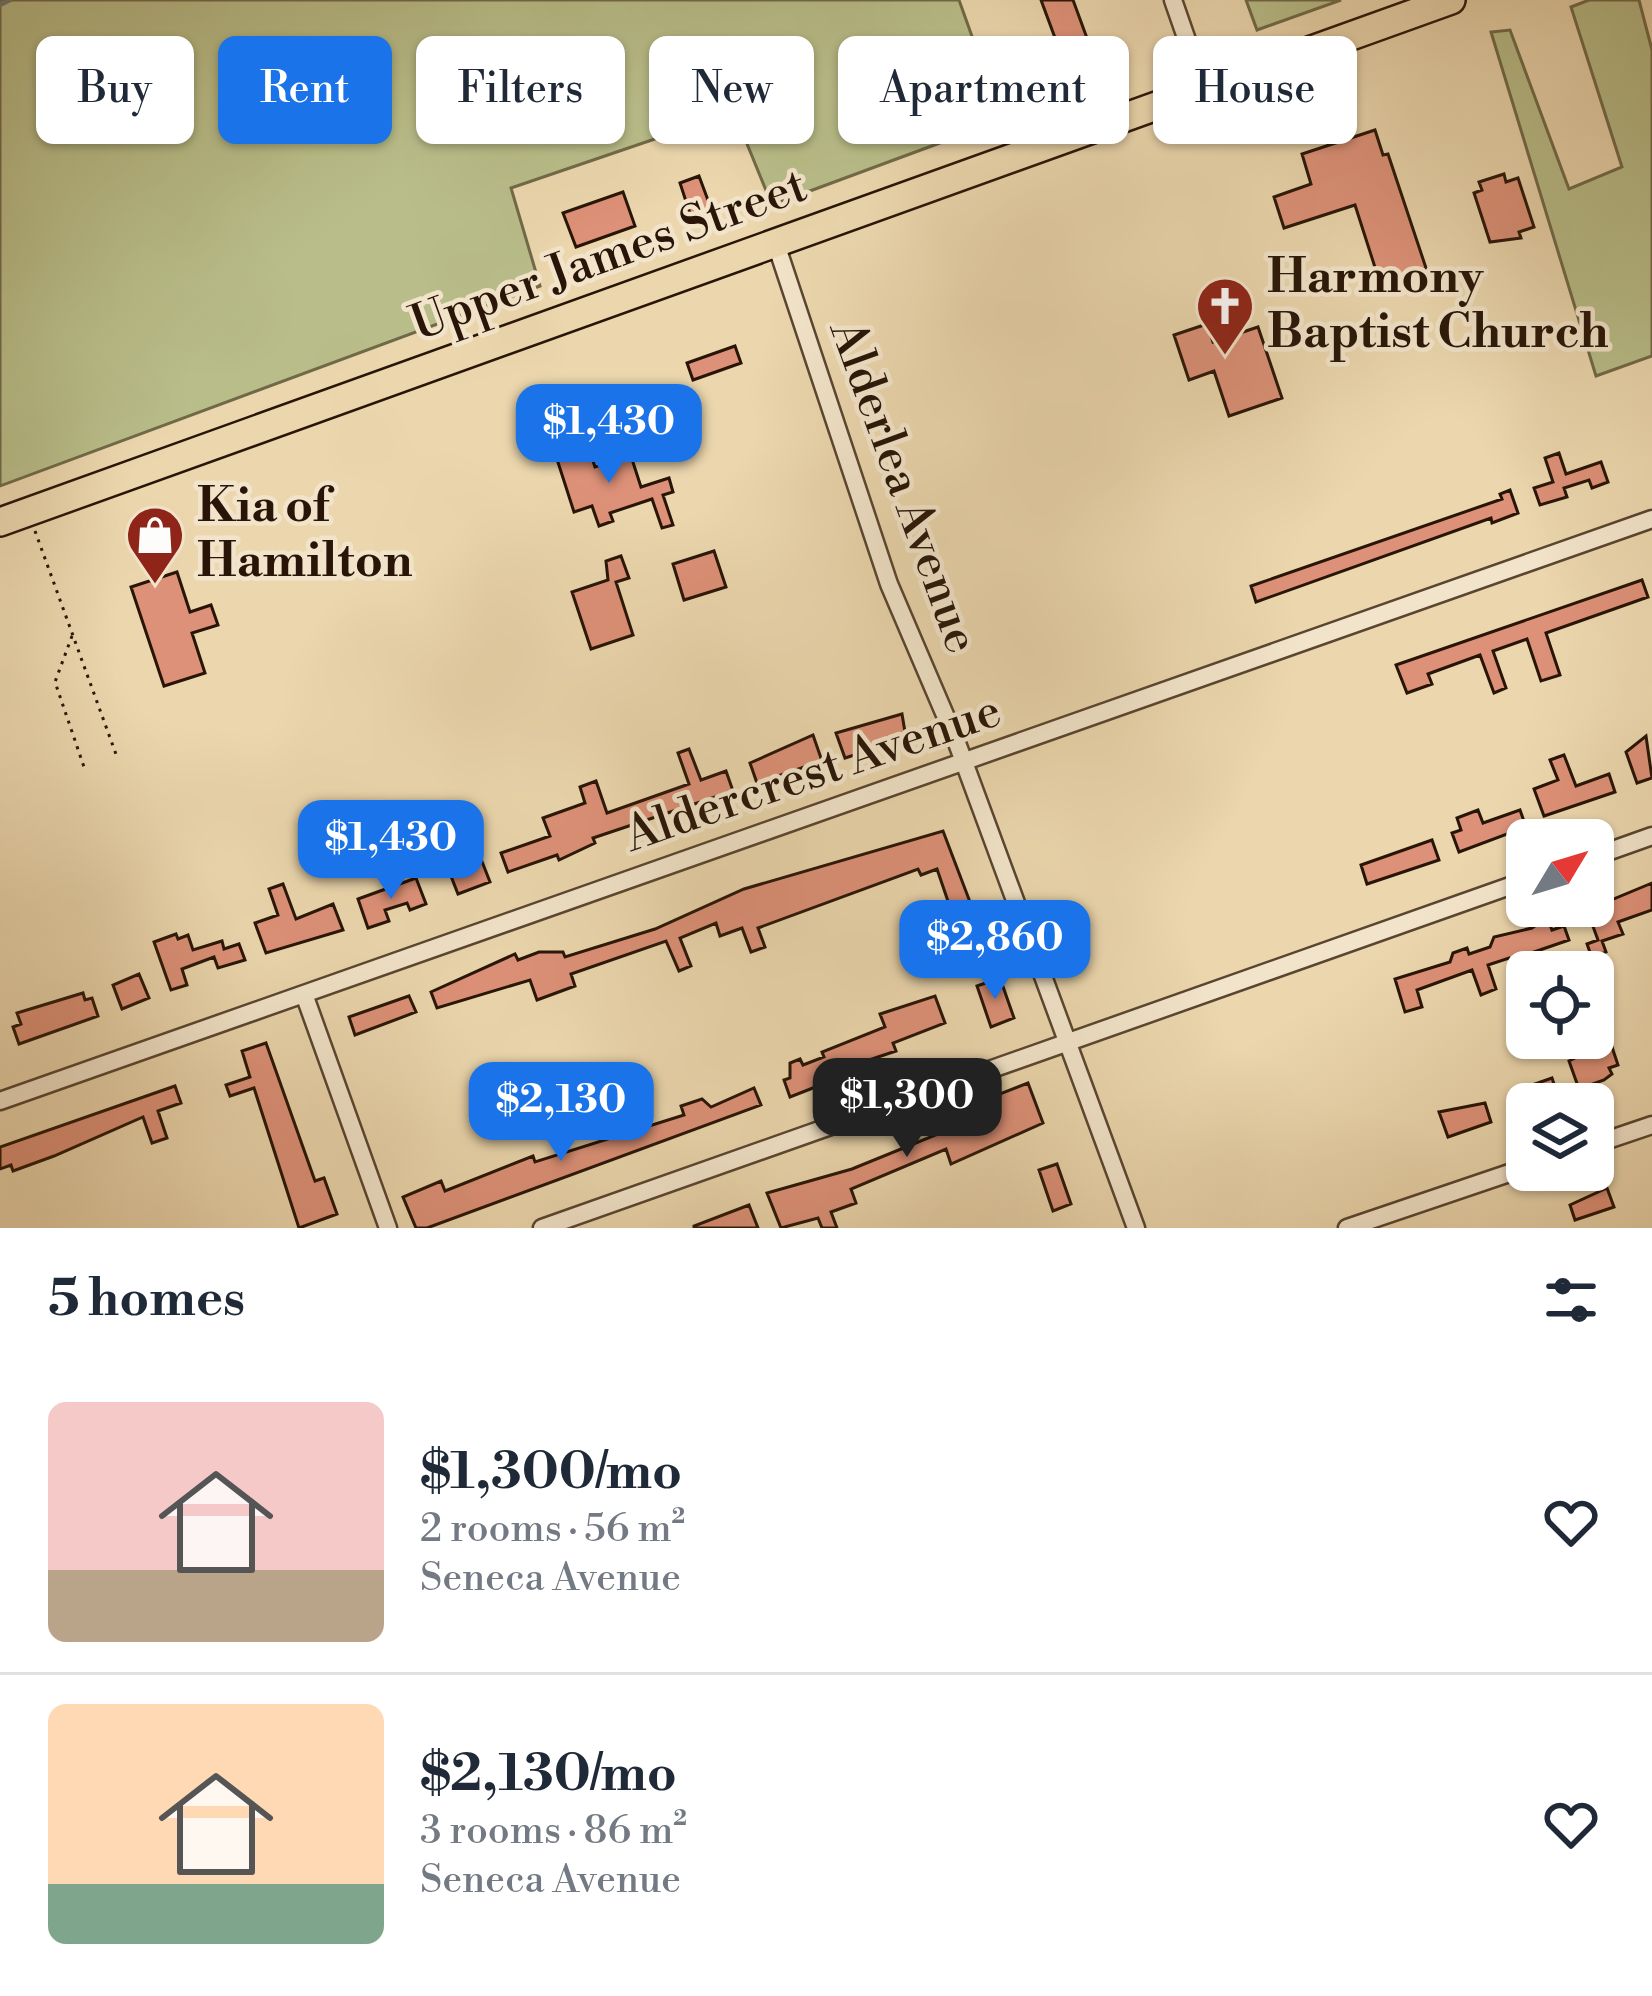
<!DOCTYPE html>
<html lang="en">
<head>
<meta charset="utf-8">
<style>
  body { margin:0; font-family:"Libre Bodoni",serif; background:#f2f2f3; color:#1f2937; height:100vh; display:flex; flex-direction:column; font-size:45px; white-space:nowrap }
  * { box-sizing:border-box; margin:0 }
  p { font-size:39px; color:#747a83 }
  .icon { flex:none; width:66px; height:66px; fill:none; stroke:currentColor; stroke-width:2; stroke-linecap:round; stroke-linejoin:round }
  .map { position:relative; height:1228px; overflow:hidden }
  .drawer { display:flex; flex-direction:column; background:#fff; flex:1 }
  .drawer>* { flex:none }
  .guide { position:absolute; left:36px; top:36px; width:1581px; height:108px; display:flex; gap:24px }
  .needle { width:78px; rotate:52deg }
  .tools { position:absolute; left:1506px; top:819px; display:grid; gap:24px }
  .tools a { display:grid; place-items:center; width:108px; height:108px; border-radius:18px; background:#fff; box-shadow:0 3px 9px #0004; font-size:60px }
  .price { position:absolute; translate:-50% -102px; padding:0 27px; border-radius:24px; background:#1a73e8; color:#fff; font-size:39px; line-height:78px; filter:drop-shadow(0 3px 6px #0008) }
  .price::after { content:''; position:absolute; left:50%; top:72px; width:36px; height:27px; margin-left:-18px; background:inherit; clip-path:polygon(0 0,100% 0,50% 100%) }
  .price.active { background:#222; color:#fff }
  ul { padding:0; list-style:none }
  li { display:flex; align-items:center; gap:36px; height:300px; padding:0 48px }
  li+li { border-top:3px solid #e0e1e3 }
  li span { display:grid; place-items:center; flex:none; width:336px; height:240px; border-radius:18px; color:#555 }
  li>.icon { margin-inline-start:auto }
  span .icon { width:144px; height:144px; fill:#fffc; stroke-width:1 }
  li b { font-size:51px }
  h2 { display:flex; justify-content:space-between; align-items:center; height:144px; padding:0 48px; font-size:51px }
  .tag { padding:0 42px; border-radius:18px; background:#fff; box-shadow:0 3px 9px #0004; font-size:42px; line-height:108px }
  .tag.active { background:#1a73e8; color:#fff }
  .map>svg:first-child { display:block }
  .green { fill:#b8bd89; stroke:#706948; stroke-width:3 }
  .lines { fill:none; stroke-linecap:round; stroke-linejoin:round }
  .stream { stroke:#6f7671; stroke-width:4.5 }
  .building { fill:#dd9178; stroke:#281507; stroke-width:3 }
  .street-casing { stroke:#594530; stroke-width:21 }
  .primary-casing { stroke:#281507; stroke-width:32 }
  .path { stroke:#281507; stroke-width:3; stroke-dasharray:3 6; stroke-linecap:butt }
  .street { stroke:#f2e4ca; stroke-width:16 }
  .primary { stroke:#ebd6ad; stroke-width:27 }
  .labels { text-anchor:middle; dominant-baseline:central; stroke-width:9; stroke-linejoin:round; paint-order:stroke }
  .street-label { font-size:48px; fill:#281507; stroke:#f2e4ca }
  .poi-label { font-size:48px; font-weight:bold; fill:#281507; stroke:#f2e4ca; text-anchor:start }
</style>
</head>
<body>
<div class="map">
<svg width="1652" height="1228" viewBox="0 0 1652 1228">
  <rect width="100%" height="100%" fill="#ebd6ad"/>
  <filter id="stains"><feTurbulence type="fractalNoise" baseFrequency=".00167" numOctaves="4"/><feColorMatrix values="0 0 0 0 .2 0 0 0 0 .09 0 0 0 0 .02 0 0 0 .5 -.17"/></filter>
  <radialGradient id="worn" r=".72"><stop offset=".6" stop-color="#630" stop-opacity="0"/><stop offset="1" stop-color="#630" stop-opacity=".3"/></radialGradient>
  <path class="green" d="M0 0H959L1002 120 772 205 734 112 511 188 540 286 0 486Z
    M1246 0H1341L1257 30Z
    M1589 0H1639L1652 50V356L1596 376 1491 32 1510 30 1569 189 1622 167 1571 7Z"/>
  <g class="lines">
    <path class="stream" d="M0 5 10 0"/>
  </g>
  <path class="building" d="M1041 0H1073L1102 79 1074 89Z
    M1375 130 1383 155 1388 154 1427 271 1381 286 1355 205 1284 228 1274 197 1311 184 1302 154Z
    M1504 174 1506 182 1518 178 1534 227 1519 232 1521 238 1490 242 1474 193 1482 190 1479 182Z
    M699 176 715 219 694 226 680 183Z
    M623 192 635 226 576 247 563 213Z
    M1207 324 1213 342 1258 327 1282 398 1229 416 1214 371 1189 380 1174 335Z
    M735 346 741 363 693 380 687 363Z
    M587 443 595 467 631 456 641 487 669 478 673 492 663 495 673 525 662 528 652 499 610 513 613 521 599 526 592 506 574 512 555 453Z
    M1559 453 1566 474 1601 462 1608 482 1592 488 1589 480 1564 488 1567 497 1540 505 1534 488 1553 482 1545 458Z
    M1510 490 1518 513 1492 523 1491 518 1256 602 1251 586 1502 499 1500 494Z
    M714 551 726 587 684 600 673 564Z
    M621 556 629 578 616 582 633 635 591 649 572 592 608 580 606 561Z
    M177 572 190 612 211 605 218 625 192 633 205 673 164 686 131 587Z
    M1642 580 1648 597 1546 633 1560 675 1541 681 1527 639 1493 651 1506 688 1494 693 1480 655 1428 674 1432 684 1407 693 1396 665Z
    M902 714 906 738 845 758 836 733Z
    M813 735 822 761 757 783 750 763Z
    M1646 736 1652 778 1637 783 1626 752Z
    M689 749 701 780 726 771 733 791 593 838 595 843 559 860 557 855 508 872 501 853 550 836 543 818 585 803 580 787 596 781 607 813 689 784 678 753Z
    M1564 755 1576 786 1609 774 1615 792 1544 816 1534 789 1558 780 1550 760Z
    M1478 810 1483 823 1520 810 1526 827 1459 852 1452 833 1461 830 1457 818Z
    M943 831 986 944 965 951 937 869 921 875 918 869 758 928 765 947 751 952 742 928 720 936 716 923 680 938 691 966 679 971 666 941 571 974 575 986 537 1000 530 980 437 1008 431 992 515 954 518 960 539 952H563L565 957 655 929 744 889Z
    M1432 840 1439 860 1367 884 1361 865Z
    M481 859 490 882 458 894 449 871Z
    M416 878 426 904 410 910 407 903 385 910 389 921 368 928 358 899Z
    M1652 883V910L1618 922 1623 934 1602 941 1606 952 1592 958 1587 944 1598 940 1587 910Z
    M283 884 296 919 333 904 343 930 266 953 255 923 278 915 269 889Z
    M1533 906H1543L1552 930 1564 926 1569 940 1534 952 1541 972H1526L1522 959 1511 963 1509 958 1488 965 1496 989 1481 995 1472 970 1417 990 1422 1007 1405 1012 1395 979 1450 962 1453 953 1467 948 1469 954 1490 947 1494 937 1532 928 1539 923Z
    M176 934 178 939 188 935 193 950 222 941 224 949 239 944 245 960 218 968 214 957 182 969 187 985 171 990 154 942Z
    M139 974 149 998 122 1009 113 985Z
    M1000 978 1014 1018 991 1027 977 986Z
    M83 993 85 1000 92 998 98 1016 19 1044 13 1027 21 1024 17 1013Z
    M409 996 416 1012 355 1035 349 1017Z
    M935 996 945 1023 893 1043 896 1051 857 1064 859 1070 790 1097 784 1080 790 1078V1063L800 1059 803 1065 824 1057 822 1052 885 1027 880 1014Z
    M266 1043 315 1181 324 1178 337 1214 299 1228 254 1088 230 1096 226 1085 250 1077 242 1051Z
    M1599 1046 1600 1051 1612 1047 1618 1065 1609 1068 1612 1074 1604 1080 1579 1089 1569 1061Z
    M1552 1078 1558 1096 1518 1111 1512 1092Z
    M1028 1083 1043 1123 951 1164 946 1149 851 1189 856 1203 831 1212 837 1228H822L818 1218 781 1228 767 1193 852 1169 997 1110 992 1097Z
    M175 1086 181 1103 158 1111 167 1138 152 1143 143 1117 54 1156 13 1171 11 1165 0 1169V1147Z
    M754 1088 761 1105 427 1228H416L403 1197 441 1181 445 1191 533 1156 535 1162 684 1115 681 1106 702 1099 711 1107Z
    M1485 1103 1491 1122 1448 1137 1439 1112Z
    M1057 1164 1071 1204 1053 1211 1039 1170Z
    M1607 1188 1614 1207 1575 1220 1570 1205Z
    M749 1205 758 1228H694V1226Z"/>
  <g class="lines">
    <g class="street-casing">
      <path id="street" d="M1173 0 1204 89
        M776 244 889 584 957 743 1136 1228
        M1593 857 1652 836
        M304 994 388 1228
        M0 1101 1652 519
        M1593 1145 1652 1125
        M542 1228 1527 880
        M1347 1228 1527 1167"/>
    </g>
    <g class="primary-casing">
      <path id="primary" d="M0 522 1451 0"/>
    </g>
    <path class="path" d="M35 531 117 757
      M72 636 55 682 84 767"/>
    <use href="#street" class="street"/>
    <use href="#primary" class="primary"/>
  </g>
  <defs>
    <g id="church-pin" transform="scale(3)"><path d="M0 17L-7.5 6A9.5 9.5 0 1 1 7.5 6Z" fill="#8f2418" stroke="#f2e4ca"/><path d="M-1.2-6h2.4v3.5h3.3v2.4h-3.3V6h-2.4V-.1h-3.3v-2.4h3.3Z" fill="#fff"/></g>
    <g id="shop-pin" transform="scale(3)"><path d="M0 17L-7.5 6A9.5 9.5 0 1 1 7.5 6Z" fill="#8f2418" stroke="#f2e4ca"/><path d="M-5-2.5h2.3a2.7 3.5 0 0 1 5.4 0H5L5.5 6h-11ZM-1.5-2.5h3a1.5 2.3 0 0 0-3 0Z" fill="#fff"/></g>
  </defs>
  <g fill-rule="evenodd">
    <use href="#church-pin" x="1225" y="306"/>
    <use href="#shop-pin" x="155" y="535"/>
  </g>
  <g class="labels">
    <g class="street-label">
      <text transform="translate(609 256) rotate(-20)">Upper James Street</text>
      <text transform="translate(903 487) rotate(70)">Alderlea Avenue</text>
      <text transform="translate(813 774) rotate(-19)">Aldercrest Avenue</text>
    </g>
    <g class="poi-label">
      <text x="1267" y="278">Harmony<tspan x="1267" dy="55">Baptist Church</tspan></text>
      <text x="197" y="507">Kia of<tspan x="197" dy="55">Hamilton</tspan></text>
    </g>
  </g>
  <rect width="100%" height="100%" filter="url(#stains)"/>
  <rect width="100%" height="100%" fill="url(#worn)"/>
</svg>
<div class="tools">
<a><svg class="needle" viewBox="-14 -14 28 28"><path d="M0-13l5 13h-10z" fill="#e53935"/><path d="M0 13l5-13h-10z" fill="#747a83"/></svg></a>
<a><svg class="icon" aria-label="locate" viewBox="0 0 24 24"><circle cx="12" cy="12" r="6"/><path d="M12 2v4M12 18v4M2 12h4M18 12h4"/></svg></a>
<a><svg class="icon" aria-label="layers" viewBox="0 0 24 24"><path d="M12 4l9 5-9 5-9-5zM3 14l9 5 9-5"/></svg></a>
</div>
<b class="price" style="left:609px;top:486px">$1,430</b>
<b class="price" style="left:391px;top:902px">$1,430</b>
<b class="price" style="left:995px;top:1002px">$2,860</b>
<b class="price active" style="left:907px;top:1160px">$1,300</b>
<b class="price" style="left:561px;top:1164px">$2,130</b>
<div class="guide">
<a class="tag">Buy</a>
<a class="tag active">Rent</a>
<a class="tag">Filters</a>
<a class="tag">New</a>
<a class="tag">Apartment</a>
<a class="tag">House</a>
</div>
</div>
<section class="drawer">
<h2>5 homes<svg class="icon" aria-label="filters" viewBox="0 0 24 24"><path d="M4 7h16M4 17h16"/><circle cx="9" cy="7" r="2"/><circle cx="15" cy="17" r="2"/></svg></h2>
<ul>
<li><span style="background:linear-gradient(#f6c9c9 70%,#b9a48a 0)"><svg class="icon" aria-label="home" viewBox="0 0 24 24"><path d="M3 11l9-7 9 7M6 9v11h12V9"/></svg></span><div><b>$1,300/mo</b><p>2 rooms · 56 m²</p><p>Seneca Avenue</p></div><svg class="icon" aria-label="heart" viewBox="0 0 24 24"><path d="M12 20l-8-8c-3-5 5-10 8-4 3-6 11-1 8 4z"/></svg></li>
<li><span style="background:linear-gradient(#ffd9b3 75%,#7fa58c 0)"><svg class="icon" aria-label="home" viewBox="0 0 24 24"><path d="M3 11l9-7 9 7M6 9v11h12V9"/></svg></span><div><b>$2,130/mo</b><p>3 rooms · 86 m²</p><p>Seneca Avenue</p></div><svg class="icon" aria-label="heart" viewBox="0 0 24 24"><path d="M12 20l-8-8c-3-5 5-10 8-4 3-6 11-1 8 4z"/></svg></li>
</ul>
</section>
</body>
</html>
